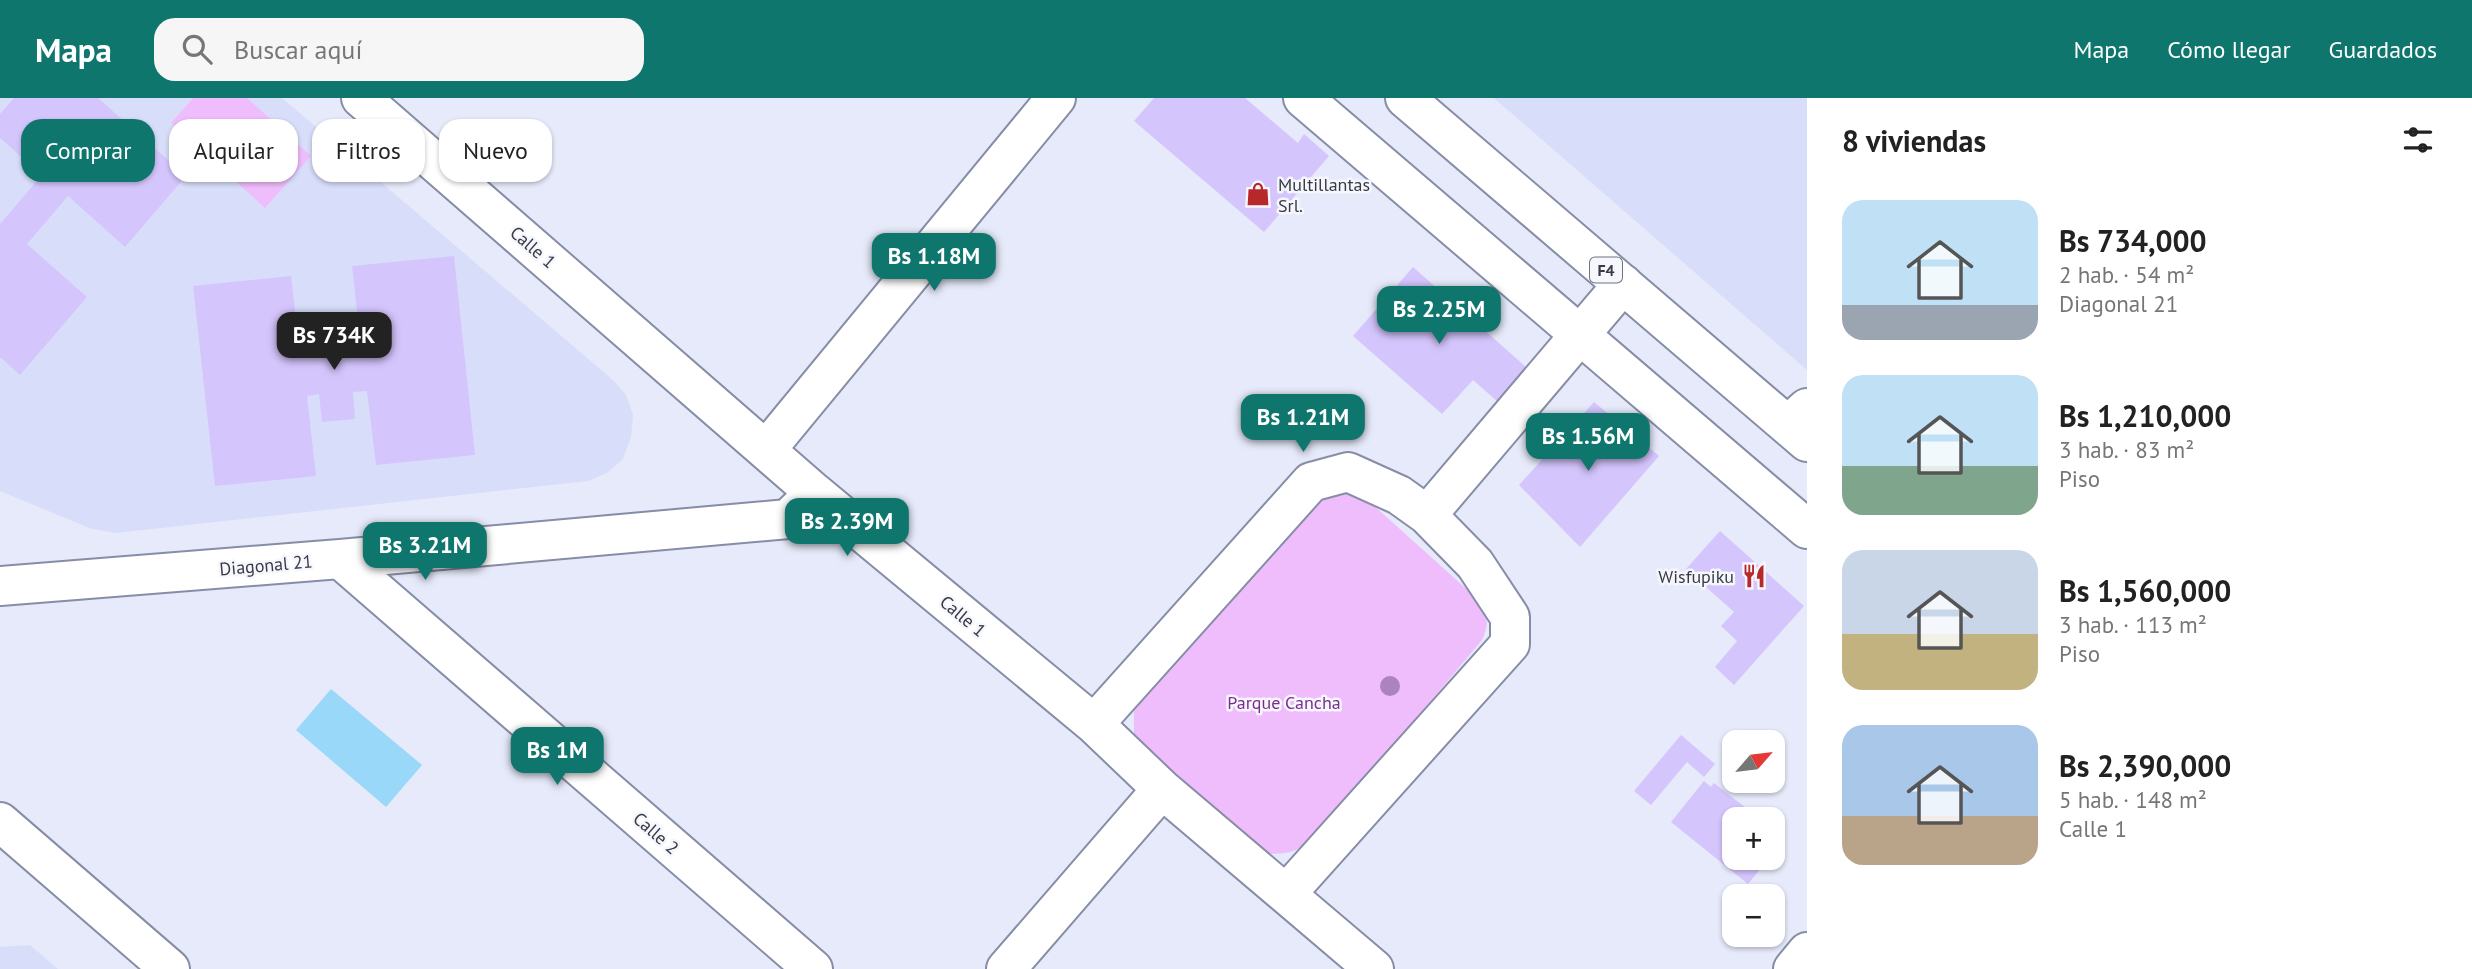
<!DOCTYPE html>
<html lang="es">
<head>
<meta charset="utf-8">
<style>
  body { margin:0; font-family:"PT Sans",sans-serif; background:#f6f6f6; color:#222; height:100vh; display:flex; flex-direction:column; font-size:26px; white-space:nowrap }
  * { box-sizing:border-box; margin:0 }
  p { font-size:23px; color:#767676 }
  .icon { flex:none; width:38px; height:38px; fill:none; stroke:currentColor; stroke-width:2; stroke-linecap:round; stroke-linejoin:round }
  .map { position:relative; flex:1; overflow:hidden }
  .sheet { display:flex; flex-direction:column; background:#fff; width:665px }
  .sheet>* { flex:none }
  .guide { position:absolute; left:21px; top:21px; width:665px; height:63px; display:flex; gap:14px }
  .needle { width:46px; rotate:62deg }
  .controls { position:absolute; left:1722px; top:632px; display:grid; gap:14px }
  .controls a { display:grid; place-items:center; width:63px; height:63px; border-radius:14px; background:#fff; box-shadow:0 2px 5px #0004; font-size:35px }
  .price { position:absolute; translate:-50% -60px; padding:0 16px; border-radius:14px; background:#0f766e; color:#fff; font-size:23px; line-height:46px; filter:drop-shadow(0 2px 4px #0008) }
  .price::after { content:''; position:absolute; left:50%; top:42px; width:21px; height:16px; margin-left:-10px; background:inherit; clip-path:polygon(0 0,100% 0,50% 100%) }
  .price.selected { background:#222; color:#fff }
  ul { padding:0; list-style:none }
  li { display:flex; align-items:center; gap:21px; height:175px; padding:0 35px }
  li span { display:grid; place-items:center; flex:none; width:196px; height:140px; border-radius:21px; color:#555 }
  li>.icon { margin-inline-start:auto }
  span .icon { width:84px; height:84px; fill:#fffc; stroke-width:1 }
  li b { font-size:30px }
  h2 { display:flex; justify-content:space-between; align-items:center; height:84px; padding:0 35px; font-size:30px }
  .pill { padding:0 24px; border-radius:21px; background:#fff; box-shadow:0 2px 5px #0004; font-size:24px; line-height:63px }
  .pill.selected { background:#0f766e; color:#fff }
  header { display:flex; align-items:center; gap:42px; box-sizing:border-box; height:98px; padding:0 35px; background:#0f766e; color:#fff }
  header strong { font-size:33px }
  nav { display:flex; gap:38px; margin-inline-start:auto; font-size:24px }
  .search { width:490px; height:63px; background:#f6f6f6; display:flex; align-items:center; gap:18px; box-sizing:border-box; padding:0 24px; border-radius:21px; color:#767676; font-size:26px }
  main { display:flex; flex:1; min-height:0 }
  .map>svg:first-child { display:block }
  .built { fill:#d8defa }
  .green { fill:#efbdfb }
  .water { fill:#9ad8f9 }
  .building { fill:#d5c5fd }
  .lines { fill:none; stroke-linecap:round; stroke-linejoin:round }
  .minor-casing { stroke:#878da6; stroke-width:42 }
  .highway-casing { stroke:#878da6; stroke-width:42 }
  .minor { stroke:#fff; stroke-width:38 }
  .highway { stroke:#fff; stroke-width:38 }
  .tree { fill:#ab83bd }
  .labels { text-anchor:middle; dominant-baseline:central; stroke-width:5; stroke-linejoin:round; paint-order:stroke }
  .shield { fill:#f6f7fd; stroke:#71737c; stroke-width:2 }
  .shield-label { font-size:16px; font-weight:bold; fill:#383b45 }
  .poi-label { font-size:18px; fill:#383b45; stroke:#f6f7fd; text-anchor:start }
  .street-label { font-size:18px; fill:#383b45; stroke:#f6f7fd }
  .park-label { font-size:18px; fill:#7a2e8b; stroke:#f6f7fd }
</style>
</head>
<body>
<header>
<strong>Mapa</strong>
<div class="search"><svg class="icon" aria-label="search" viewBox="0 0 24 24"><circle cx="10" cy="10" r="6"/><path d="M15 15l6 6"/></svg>Buscar aquí</div>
<nav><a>Mapa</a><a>Cómo llegar</a><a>Guardados</a></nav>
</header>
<main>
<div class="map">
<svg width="1807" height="871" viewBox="0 0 1807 871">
  <rect width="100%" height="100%" fill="#e6eafa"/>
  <path class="built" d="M0 0H282L613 282 626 297 633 317 631 339 623 361 607 375 588 383 116 435 92 431 0 393Z
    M1494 0H1807V272Z
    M30 847 58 871H0V849Z"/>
  <path class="green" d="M193 0H247L311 58 265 110 171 25Z
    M1338 391 1361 396 1481 504C1488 518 1489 527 1482 542L1313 743C1298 752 1286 758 1267 755L1134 640V609L1323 395Z"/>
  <path class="water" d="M331 591 422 667 386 709 296 632Z"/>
  <path class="building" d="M14 0H98L186 78 125 149 68 98 27 146 87 199 20 277 0 259V126L42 77 0 40V16Z
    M1154 0H1245L1298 45 1304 36 1329 58 1264 134 1134 23Z
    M454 158 475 357 376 367 367 293 353 294 355 321 322 324 319 296 307 298 316 378 215 388 193 188 291 178 300 257 361 250 352 168Z
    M1413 169 1534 276 1505 310 1473 282 1442 316 1353 238Z
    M1594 304 1659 358 1580 449 1519 387Z
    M1720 433 1804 508 1734 587 1715 569 1737 543 1721 528 1734 514 1686 471Z
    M1681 637 1715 666 1704 679 1687 664 1651 707 1634 693Z
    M1704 683 1711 689 1714 685 1760 721H1734V760H1769L1748 786 1671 724Z
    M1773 731 1784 741 1773 755Z"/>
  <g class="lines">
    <g class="minor-casing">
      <path id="minor" d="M361 0 815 395 1094 626 1162 691 1374 871
        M1788 327 1807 310
        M766 352 1056 0
        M1427 417 1623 186
        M340 461 813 871
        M0 488 340 461 788 421 815 395
        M1094 626 1311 384 1348 374 1399 397 1427 417 1475 466 1510 519V546L1286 796
        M0 724 170 871
        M1006 871 1162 691
        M1793 871 1807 854"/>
    </g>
    <g class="highway-casing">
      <path id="highway" d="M1303 0 1807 431
        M1405 0 1807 344"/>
    </g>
    <use href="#minor" class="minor"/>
    <use href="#highway" class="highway"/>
  </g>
  <circle class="tree" cx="1390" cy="588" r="10"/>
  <defs>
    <g id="shop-bare" transform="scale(1.89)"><path d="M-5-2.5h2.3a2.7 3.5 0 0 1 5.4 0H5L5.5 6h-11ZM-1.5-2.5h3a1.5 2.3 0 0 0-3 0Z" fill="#b8282a" stroke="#f6f7fd" stroke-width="2.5" paint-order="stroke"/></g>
    <g id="restaurant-bare" transform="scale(1.89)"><path d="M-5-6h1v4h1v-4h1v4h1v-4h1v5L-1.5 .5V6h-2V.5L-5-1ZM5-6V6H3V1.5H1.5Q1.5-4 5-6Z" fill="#b8282a" stroke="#f6f7fd" stroke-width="2.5" paint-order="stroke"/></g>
  </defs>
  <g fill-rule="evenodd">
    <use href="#shop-bare" x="1258" y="96"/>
    <use href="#restaurant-bare" x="1754" y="478"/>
  </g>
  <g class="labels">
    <rect class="shield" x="1590" y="159.5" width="32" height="25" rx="5"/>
    <g class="shield-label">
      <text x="1606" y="172">F4</text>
    </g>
    <g class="poi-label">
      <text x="1278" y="86">Multillantas<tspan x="1278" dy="21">Srl.</tspan></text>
      <text x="1734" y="478" text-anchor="end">Wisfupiku</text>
    </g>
    <g class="street-label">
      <text transform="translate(533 149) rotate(41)">Calle 1</text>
      <text transform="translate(266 467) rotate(-5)">Diagonal 21</text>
      <text transform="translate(963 518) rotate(40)">Calle 1</text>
      <text transform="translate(656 735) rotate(41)">Calle 2</text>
    </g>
    <g class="park-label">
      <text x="1284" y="604">Parque Cancha</text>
    </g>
  </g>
</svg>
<div class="controls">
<a><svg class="needle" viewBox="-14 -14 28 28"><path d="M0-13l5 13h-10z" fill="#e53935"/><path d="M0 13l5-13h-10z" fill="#767676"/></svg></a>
<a>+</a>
<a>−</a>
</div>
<b class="price" style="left:934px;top:195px">Bs 1.18M</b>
<b class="price" style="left:1439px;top:248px">Bs 2.25M</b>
<b class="price selected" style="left:334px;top:274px">Bs 734K</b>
<b class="price" style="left:1303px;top:356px">Bs 1.21M</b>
<b class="price" style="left:1588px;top:375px">Bs 1.56M</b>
<b class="price" style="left:847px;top:460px">Bs 2.39M</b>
<b class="price" style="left:425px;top:484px">Bs 3.21M</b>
<b class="price" style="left:557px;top:689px">Bs 1M</b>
<div class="guide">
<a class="pill selected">Comprar</a>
<a class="pill">Alquilar</a>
<a class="pill">Filtros</a>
<a class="pill">Nuevo</a>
</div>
</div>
<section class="sheet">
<h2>8 viviendas<svg class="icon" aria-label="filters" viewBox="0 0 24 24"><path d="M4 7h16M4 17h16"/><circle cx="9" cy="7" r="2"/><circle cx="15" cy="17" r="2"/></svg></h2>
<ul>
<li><span style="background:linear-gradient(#bfe0f5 75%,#9aa5b1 0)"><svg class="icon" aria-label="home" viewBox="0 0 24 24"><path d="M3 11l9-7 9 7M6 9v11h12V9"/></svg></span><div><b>Bs 734,000</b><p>2 hab. · 54 m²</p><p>Diagonal 21</p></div></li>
<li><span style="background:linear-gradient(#bfe0f5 65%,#7fa58c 0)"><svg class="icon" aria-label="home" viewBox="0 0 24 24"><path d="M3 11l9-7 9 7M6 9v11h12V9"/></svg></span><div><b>Bs 1,210,000</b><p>3 hab. · 83 m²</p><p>Piso</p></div></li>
<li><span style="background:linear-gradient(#c9d6e8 60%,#c2b280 0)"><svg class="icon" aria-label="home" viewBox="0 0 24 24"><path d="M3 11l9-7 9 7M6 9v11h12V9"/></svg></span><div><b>Bs 1,560,000</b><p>3 hab. · 113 m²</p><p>Piso</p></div></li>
<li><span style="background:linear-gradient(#a9c7e8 65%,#b9a48a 0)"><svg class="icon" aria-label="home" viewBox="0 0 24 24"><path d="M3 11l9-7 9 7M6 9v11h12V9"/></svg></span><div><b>Bs 2,390,000</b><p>5 hab. · 148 m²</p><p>Calle 1</p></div></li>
</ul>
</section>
</main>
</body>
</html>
